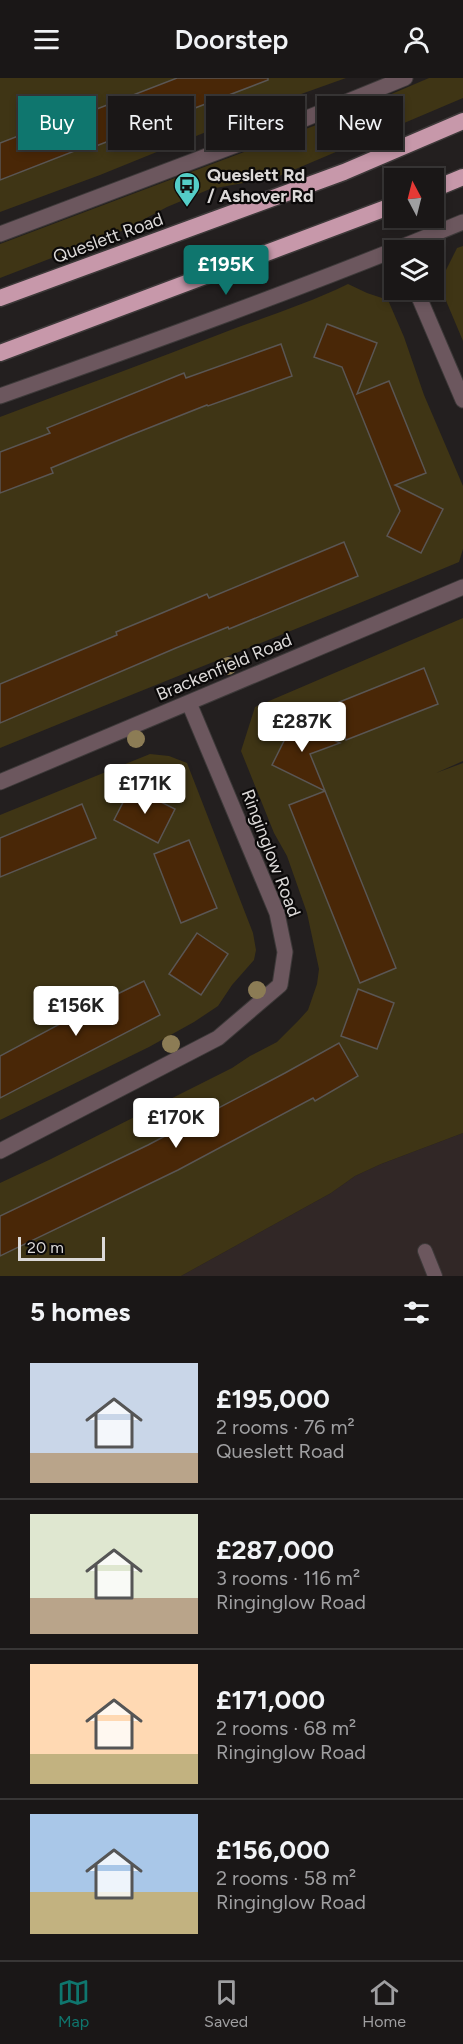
<!DOCTYPE html>
<html lang="en">
<head>
<meta charset="utf-8">
<style>
  body { margin:0; font-family:Figtree,sans-serif; background:#232020; color:#f1f3f6; height:100vh; display:flex; flex-direction:column; font-size:22px; white-space:nowrap }
  * { box-sizing:border-box; margin:0 }
  p { font-size:20px; color:#9f9fa1 }
  .icon { flex:none; width:33px; height:33px; fill:none; stroke:currentColor; stroke-width:2; stroke-linecap:round; stroke-linejoin:round }
  .map { position:relative; height:1198px; overflow:hidden }
  .details { display:flex; flex-direction:column; background:#1a1717; flex:1 }
  .details>* { flex:none }
  .banner { position:absolute; left:18px; top:18px; width:428px; height:54px; display:flex; gap:12px }
  .needle { width:39px; rotate:353deg }
  .controls { position:absolute; left:384px; top:90px; display:grid; gap:12px }
  .controls a { display:grid; place-items:center; width:60px; height:60px; border-radius:0px; background:#1a1717; box-shadow:0 3px 9px #0003,0 0 0 2px #383636; font-size:30px }
  .scale { position:absolute; left:18px; bottom:15px; width:87px; box-sizing:border-box; padding-left:6px; border:3px solid #dcd9d8; border-top:0; font-size:16px; line-height:21px; white-space:nowrap; color:#dcd9d8; -webkit-text-stroke:4px #0b0909; paint-order:stroke }
  .price { position:absolute; translate:-50% -51px; padding:0 14px; border-radius:6px; background:#fff; color:#222; font-size:20px; line-height:39px; filter:drop-shadow(0 2px 3px #0008) }
  .price::after { content:''; position:absolute; left:50%; top:36px; width:18px; height:14px; margin-left:-9px; background:inherit; clip-path:polygon(0 0,100% 0,50% 100%) }
  .price.on { background:#0f766e; color:#fff }
  ul { padding:0; list-style:none }
  li { display:flex; align-items:center; gap:18px; height:150px; padding:0 30px }
  li+li { border-top:2px solid #383636 }
  li span { display:grid; place-items:center; flex:none; width:168px; height:120px; border-radius:0px; color:#555 }
  li>.icon { margin-inline-start:auto }
  span .icon { width:72px; height:72px; fill:#fffc; stroke-width:1 }
  li b { font-size:26px }
  h2 { display:flex; justify-content:space-between; align-items:center; height:72px; padding:0 30px; font-size:26px }
  .tag { padding:0 21px; border-radius:0px; background:#1a1717; box-shadow:0 3px 9px #0003,0 0 0 2px #383636; font-size:21px; line-height:54px }
  .tag.on { background:#0f766e; color:#fff }
  header { display:flex; justify-content:space-between; align-items:center; height:78px; padding:0 30px; background:#1a1717; font-size:27px; font-weight:600 }
  .menu { display:flex; justify-content:space-around; align-items:center; height:84px; border-top:2px solid #383636; background:#1a1717; font-size:16px; color:#9f9fa1 }
  .menu a { display:grid; justify-items:center; gap:3px }
  .menu .on { color:#0f766e }
  .map>svg:first-child { display:block }
  .built { fill:#312726 }
  .green { fill:#3f3515 }
  .building { fill:#492707; stroke:#5a5654; stroke-width:1.5 }
  .lines { fill:none; stroke-linecap:round; stroke-linejoin:round }
  .service-casing { stroke:#3d3939; stroke-width:16 }
  .minor-casing { stroke:#3d3939; stroke-width:17 }
  .trunk-casing { stroke:#3d3939; stroke-width:19 }
  .service { stroke:#6c575e; stroke-width:14 }
  .minor { stroke:#6c575e; stroke-width:15 }
  .trunk { stroke:#c798aa; stroke-width:16 }
  .tree { fill:#8c7c55 }
  .labels { text-anchor:middle; dominant-baseline:central; stroke-width:4.5; stroke-linejoin:round; paint-order:stroke }
  .poi-label { font-size:18px; font-weight:bold; fill:#dcd9d8; stroke:#0b0909; text-anchor:start }
  .street-label { font-size:18px; fill:#dcd9d8; stroke:#0b0909 }
</style>
</head>
<body>
<header><svg class="icon" aria-label="menu" viewBox="0 0 24 24"><path d="M4 6h16M4 12h16M4 18h16"/></svg>Doorstep<svg class="icon" aria-label="person" viewBox="0 0 24 24"><circle cx="12" cy="8" r="4"/><path d="M4 21q1-7 8-7t8 7"/></svg></header>
<div class="map">
<svg width="463" height="1198" viewBox="0 0 463 1198">
  <rect width="100%" height="100%" fill="#231f1f"/>
  <path class="built" d="M463 1055V1198H181L331 1115 355 1098 381 1086Z"/>
  <path class="green" d="M0 0H346L290 20 100 97 0 134Z
    M429 0H463V20L277 99 210 111 167 129 124 152 0 200V166L340 38Z
    M463 168V263L439 206 457 170Z
    M348 206 367 215 388 222 404 259 424 317 463 408V471L459 484C307 548 153 607 0 670V339C76 310 152 283 228 253 268 238 309 225 348 206Z
    M463 540V683L436 695 463 685V1055L381 1086 355 1098 331 1115 181 1198H0V1105L51 1081 232 990 250 978 277 964 298 943 308 932 317 906 319 891 307 835 287 778 274 755 241 673 255 629Z
    M150 676 169 678 187 685 253 855 256 872 254 882 232 907 218 928 194 944 149 969 0 1042V737Z"/>
  <path class="building" d="M177 0H268V2L96 68 95 65 0 102V65L70 38 71 41Z
    M327 246 377 265 357 316 389 303 426 395 395 407 443 431 421 475 387 458 400 433 342 289 314 279Z
    M281 266 292 298 208 328 207 327 131 357 51 390 53 395 0 415V374L50 355 47 350 184 295 186 300Z
    M344 464 358 498 229 551 228 549 176 570 0 645V606L117 557 116 554 162 535 207 516 209 520Z
    M424 590 438 626 346 662 332 627Z
    M294 643 340 665 310 676 325 713 272 687Z
    M131 709 175 731 158 765 114 742Z
    M325 713 396 890 360 905 289 727Z
    M82 726 96 760 0 799V760Z
    M189 762 217 830 181 845 154 776Z
    M197 855 228 876 201 917 169 896Z
    M144 903 160 937 0 1020V978L99 925Z
    M358 911 394 925 377 971 341 958Z
    M339 965 358 998 315 1023 313 1020 178 1092 0 1178V1138L148 1067 285 995Z"/>
  <g class="lines">
    <g class="service-casing">
      <path id="service" d="M425 1173 435 1198"/>
    </g>
    <g class="minor-casing">
      <path id="minor" d="M0 156 302 42 405 0
        M416 212 463 322
        M0 318C155 263 311 207 463 144
        M0 704 463 509
        M0 1073 218 960 280 907 285 874 277 835 189 625"/>
    </g>
    <g class="trunk-casing">
      <path id="trunk" d="M434 111 463 99
        M0 220 344 94 463 43
        M0 275 394 127"/>
    </g>
    <use href="#service" class="service"/>
    <use href="#minor" class="minor"/>
    <use href="#trunk" class="trunk"/>
  </g>
  <g class="tree">
    <circle cx="228" cy="588" r="9"/>
    <circle cx="136" cy="661" r="9"/>
    <circle cx="257" cy="912" r="9"/>
    <circle cx="171" cy="966" r="9"/>
  </g>
  <defs>
    <g id="bus-pin" transform="scale(1.35)"><path d="M0 17L-7.5 6A9.5 9.5 0 1 1 7.5 6Z" fill="#54cdc7" stroke="#0b0909"/><path d="M-5-6H5V4H4V6H2V4H-2V6H-4V4H-5ZM-3.5-4V0h7V-4ZM-3.5 1.2v1.5H-2V1.2ZM2 1.2v1.5H3.5V1.2Z" fill="#111"/></g>
  </defs>
  <g fill-rule="evenodd">
    <use href="#bus-pin" x="187" y="107"/>
  </g>
  <g class="labels">
    <g class="poi-label">
      <text x="207" y="97">Queslett Rd<tspan x="207" dy="21">/ Ashover Rd</tspan></text>
    </g>
    <g class="street-label">
      <text transform="translate(108 160) rotate(-20)">Queslett Road</text>
      <text transform="translate(224 589) rotate(-23)">Brackenfield Road</text>
      <text transform="translate(271 775) rotate(69)">Ringinglow Road</text>
    </g>
  </g>
</svg>
<div class="controls">
<a><svg class="needle" viewBox="-14 -14 28 28"><path d="M0-13l5 13h-10z" fill="#e53935"/><path d="M0 13l5-13h-10z" fill="#9f9fa1"/></svg></a>
<a><svg class="icon" aria-label="layers" viewBox="0 0 24 24"><path d="M12 4l9 5-9 5-9-5zM3 14l9 5 9-5"/></svg></a>
</div>
<div class="scale">20 m</div>
<b class="price on" style="left:226px;top:218px">£195K</b>
<b class="price" style="left:302px;top:675px">£287K</b>
<b class="price" style="left:145px;top:737px">£171K</b>
<b class="price" style="left:76px;top:959px">£156K</b>
<b class="price" style="left:176px;top:1071px">£170K</b>
<div class="banner">
<a class="tag on">Buy</a>
<a class="tag">Rent</a>
<a class="tag">Filters</a>
<a class="tag">New</a>
</div>
</div>
<section class="details">
<h2>5 homes<svg class="icon" aria-label="filters" viewBox="0 0 24 24"><path d="M4 7h16M4 17h16"/><circle cx="9" cy="7" r="2"/><circle cx="15" cy="17" r="2"/></svg></h2>
<ul>
<li><span style="background:linear-gradient(#c9d6e8 75%,#b9a48a 0)"><svg class="icon" aria-label="home" viewBox="0 0 24 24"><path d="M3 11l9-7 9 7M6 9v11h12V9"/></svg></span><div><b>£195,000</b><p>2 rooms · 76 m²</p><p>Queslett Road</p></div></li>
<li><span style="background:linear-gradient(#dfe7d0 70%,#b9a48a 0)"><svg class="icon" aria-label="home" viewBox="0 0 24 24"><path d="M3 11l9-7 9 7M6 9v11h12V9"/></svg></span><div><b>£287,000</b><p>3 rooms · 116 m²</p><p>Ringinglow Road</p></div></li>
<li><span style="background:linear-gradient(#ffd9b3 75%,#c2b280 0)"><svg class="icon" aria-label="home" viewBox="0 0 24 24"><path d="M3 11l9-7 9 7M6 9v11h12V9"/></svg></span><div><b>£171,000</b><p>2 rooms · 68 m²</p><p>Ringinglow Road</p></div></li>
<li><span style="background:linear-gradient(#a9c7e8 65%,#c2b280 0)"><svg class="icon" aria-label="home" viewBox="0 0 24 24"><path d="M3 11l9-7 9 7M6 9v11h12V9"/></svg></span><div><b>£156,000</b><p>2 rooms · 58 m²</p><p>Ringinglow Road</p></div></li>
</ul>
</section>
<nav class="menu">
<a class="on"><svg class="icon" aria-label="map" viewBox="0 0 24 24"><path d="M3 6l6-2 6 2 6-2v14l-6 2-6-2-6 2zM9 4v14M15 6v14"/></svg>Map</a>
<a><svg class="icon" aria-label="saved" viewBox="0 0 24 24"><path d="M7 4h10v16l-5-4-5 4z"/></svg>Saved</a>
<a><svg class="icon" aria-label="home" viewBox="0 0 24 24"><path d="M3 11l9-7 9 7M6 9v11h12V9"/></svg>Home</a>
</nav>
</body>
</html>
